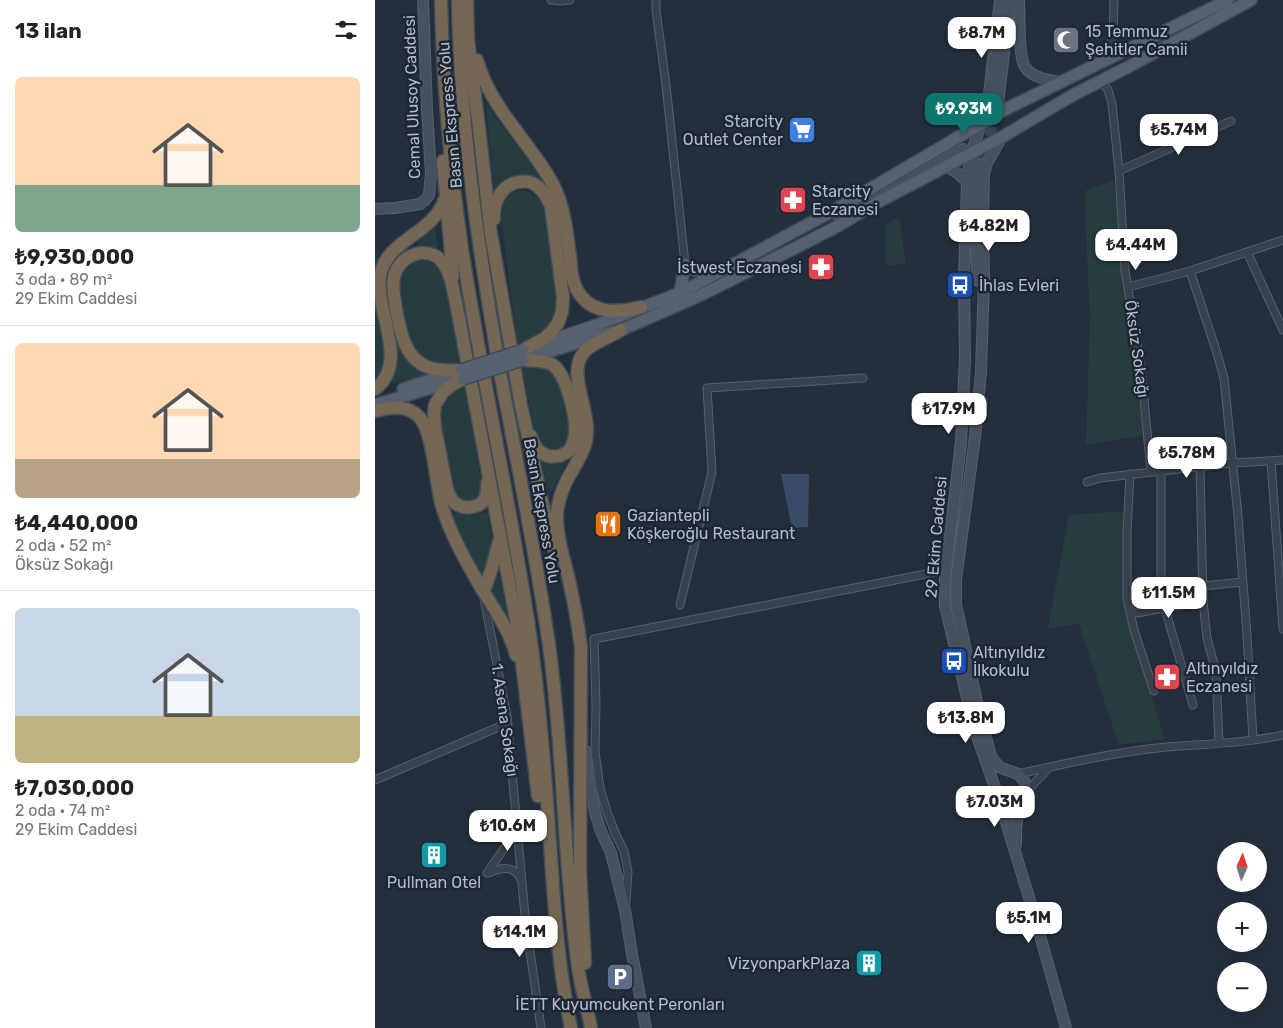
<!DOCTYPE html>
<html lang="tr">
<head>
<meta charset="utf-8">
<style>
  body { margin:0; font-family:Rubik,sans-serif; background:#f6f6f6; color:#222; height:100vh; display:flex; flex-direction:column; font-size:19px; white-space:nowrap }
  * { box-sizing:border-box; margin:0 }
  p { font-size:16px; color:#767676 }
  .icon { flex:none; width:28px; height:28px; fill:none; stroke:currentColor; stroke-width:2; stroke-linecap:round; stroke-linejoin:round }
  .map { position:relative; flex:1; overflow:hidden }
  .panel { display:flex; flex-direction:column; background:#fff; width:375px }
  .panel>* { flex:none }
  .needle { width:32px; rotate:3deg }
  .tools { position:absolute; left:842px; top:842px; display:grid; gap:10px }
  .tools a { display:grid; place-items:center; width:50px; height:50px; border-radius:50%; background:#fff; box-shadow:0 2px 12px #0003; font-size:25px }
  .price { position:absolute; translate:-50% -42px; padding:0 11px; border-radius:10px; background:#fff; color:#222; font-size:16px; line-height:32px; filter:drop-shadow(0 1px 2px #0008) }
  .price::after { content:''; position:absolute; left:50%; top:30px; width:15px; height:11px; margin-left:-8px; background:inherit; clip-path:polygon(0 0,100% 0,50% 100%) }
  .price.on { background:#0f766e; color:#fff }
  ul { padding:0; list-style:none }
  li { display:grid; align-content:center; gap:10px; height:265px; padding:0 15px }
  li+li { border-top:1px solid #e0e0e0 }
  li span { display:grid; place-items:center; height:155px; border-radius:8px; color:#555 }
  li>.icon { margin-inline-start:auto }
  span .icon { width:90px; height:90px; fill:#fffc; stroke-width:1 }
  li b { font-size:21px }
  h2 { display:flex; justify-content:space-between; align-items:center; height:60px; padding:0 15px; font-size:21px }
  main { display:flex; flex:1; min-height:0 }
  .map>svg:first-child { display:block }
  .green { fill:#263c3f }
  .water { fill:#394c67 }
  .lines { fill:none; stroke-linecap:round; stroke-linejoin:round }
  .secondary-tunnel { stroke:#3a4453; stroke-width:10; stroke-dasharray:10 5; stroke-linecap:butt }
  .street-casing { stroke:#565f6c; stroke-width:9 }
  .secondary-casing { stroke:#565f6c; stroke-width:12 }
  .primary-casing { stroke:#414a57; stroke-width:14 }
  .highway-casing { stroke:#434c59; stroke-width:15 }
  .street { stroke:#38414e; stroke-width:7 }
  .secondary { stroke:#465061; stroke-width:10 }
  .primary { stroke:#56606e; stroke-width:11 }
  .highway { stroke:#746855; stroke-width:12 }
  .primary-bridge-casing { stroke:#414a57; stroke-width:14; stroke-linecap:butt }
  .primary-bridge { stroke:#56606e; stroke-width:11 }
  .labels { text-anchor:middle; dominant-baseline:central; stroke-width:5; stroke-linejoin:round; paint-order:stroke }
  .poi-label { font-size:16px; fill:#b4bcc9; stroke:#1d2633; text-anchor:start }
  .street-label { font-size:16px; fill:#b4bcc9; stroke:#1d2633 }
</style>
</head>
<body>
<main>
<section class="panel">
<h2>13 ilan<svg class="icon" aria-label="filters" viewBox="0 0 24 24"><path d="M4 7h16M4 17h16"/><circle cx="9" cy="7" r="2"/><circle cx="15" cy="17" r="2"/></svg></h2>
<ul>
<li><span style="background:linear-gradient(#ffd9b3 70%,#7fa58c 0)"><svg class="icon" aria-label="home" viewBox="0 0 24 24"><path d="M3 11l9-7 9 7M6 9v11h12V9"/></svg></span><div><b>₺9,930,000</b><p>3 oda · 89 m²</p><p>29 Ekim Caddesi</p></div></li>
<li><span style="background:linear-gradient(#ffd9b3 75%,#b9a48a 0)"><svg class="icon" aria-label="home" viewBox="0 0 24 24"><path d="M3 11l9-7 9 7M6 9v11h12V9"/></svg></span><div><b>₺4,440,000</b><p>2 oda · 52 m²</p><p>Öksüz Sokağı</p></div></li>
<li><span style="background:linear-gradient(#c9d6e8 70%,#c2b280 0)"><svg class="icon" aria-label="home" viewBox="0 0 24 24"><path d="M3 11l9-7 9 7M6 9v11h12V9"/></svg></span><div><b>₺7,030,000</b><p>2 oda · 74 m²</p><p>29 Ekim Caddesi</p></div></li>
</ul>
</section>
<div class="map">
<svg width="908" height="1028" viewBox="0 0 908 1028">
  <rect width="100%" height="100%" fill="#242f3e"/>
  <path class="green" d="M111 104 131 131 160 167 173 188C154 170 138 171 119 189Z
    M739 180 761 358 768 435 711 445 715 318 711 235 710 191Z
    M149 190C164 196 167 202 171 217L181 294V311L176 323 166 336 143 345 127 226C126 207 127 193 149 190Z
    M524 217 531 263 514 266 511 263 510 225Z
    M60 225 63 250 43 248 41 240Z
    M14 248 6 261 12 348 11 368 0 380V260Z
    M41 261C57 260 63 265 70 279L87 362C31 375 32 330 26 290 25 278 28 265 41 261Z
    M21 330C28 358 31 363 59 373L17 384 22 351 17 331Z
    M157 366C166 367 178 370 184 379 190 388 196 427 192 438 188 456 169 454 162 439 159 431 158 422 156 413 153 398 150 383 147 368Z
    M91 386 107 486C106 495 101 499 93 503L83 497 80 491 71 445C68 436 62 417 65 408 67 402 73 395 76 390Z
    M192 461 177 491 174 492 167 463C177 465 184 465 192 461Z
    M748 511V591L750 610 790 739 744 745 704 624 673 628 694 515Z
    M79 512C90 517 100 515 112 512L119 550 109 579 77 518Z
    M122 568 134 620H133L115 589Z"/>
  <path class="water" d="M406 474H434L433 527 417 528Z"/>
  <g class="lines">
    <path class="secondary-tunnel" d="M603 164 614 138 621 111"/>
    <g class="street-casing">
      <path id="street" d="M176 0 185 1 195 0
        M281 0V10L291 85 310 264
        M728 60C741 44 738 20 739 0
        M726 81 733 90 737 104 744 171 750 270 766 368 776 472
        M744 171 856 121
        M872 252 908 330
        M815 271 841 350 849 378 863 516 872 636 878 739
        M753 287 815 271 908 240
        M896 461 908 629
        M825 467 828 601 832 638 841 672 844 743
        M786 471V595L818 705
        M755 474 752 532V599L759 630 779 691
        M712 482 725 478 857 463 908 460
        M828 586 868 582
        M109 599 132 716 150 916 166 1028
        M305 605 337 472 332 388 488 378
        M756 614 828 601
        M841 672 874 671
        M675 767C711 759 746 752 782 748 824 744 867 744 908 735
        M643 774 675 767 651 792
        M0 780 133 723
        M112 873 135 840 140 824
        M113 873C125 868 140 864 146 880
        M251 902 253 872 251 861 249 851 241 835 232 812 225 788 220 752 221 705 219 639 571 570"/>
    </g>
    <g class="secondary-casing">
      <path id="secondary" d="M625 0 613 103 596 154 592 182 589 280 590 358 586 442 570 578V606L600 731 623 796 659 914 691 1028
        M644 0C645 15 643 56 650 67 657 78 674 80 686 82
        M623 105 635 0
        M627 137 612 163 609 174 608 217 609 279 606 372 600 437 581 580V604L603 707 616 756 624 767 643 774 650 782 651 792 644 808 641 828V845
        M603 164C595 199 601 245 603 281
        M571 167C580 170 585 175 592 182
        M0 209 20 208 45 204 50 200 54 195 56 174 52 109 48 0
        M464 219 588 149
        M210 750 220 812 225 829 236 853 250 910 257 954 271 1028"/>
    </g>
    <g class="primary-casing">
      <path id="primary" d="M305 293 310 264C320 272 328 273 340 274
        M163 345 224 324 305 293 454 213 631 109 853 0
        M151 359 230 334 246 330 326 295 418 249 461 227 505 201 627 137 698 95 753 67 876 0
        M28 389 80 372
        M0 405 82 380"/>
    </g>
    <g class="highway-casing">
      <path id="highway" d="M66 0C68 83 75 167 87 249 107 378 136 505 155 634 165 703 170 772 175 842 179 904 183 966 196 1028
        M83 0C85 127 104 253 126 378 143 467 161 555 174 645 189 752 188 860 203 967 206 988 212 1007 216 1028
        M92 0 93 40 105 136 116 234 146 405 170 515 179 549
        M102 60C110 89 127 112 145 136 158 154 173 172 182 193 190 213 192 235 195 256 196 270 197 285 206 296 221 315 245 312 266 307
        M68 161 78 276
        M119 219C118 202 126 186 143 182 149 181 155 181 159 184 168 189 172 198 176 206L186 282 188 297 187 312 183 323 177 331 170 338 148 350
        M148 360C158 361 170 360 178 365 191 374 199 410 200 425 201 433 199 444 194 451 191 453 187 455 184 456 168 459 161 450 156 436
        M86 370C80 370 73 371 67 370 32 368 26 337 21 309 19 296 16 282 21 271 31 250 59 246 70 266 77 276 78 291 81 303L143 630 163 796
        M88 379 77 385 68 392 60 405 59 413 60 428 72 489C74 494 76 500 80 503 90 511 107 508 111 496 112 491 112 487 112 483
        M0 389C35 363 0 311 5 276 12 238 57 236 70 199
        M0 411C16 407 33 404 45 418 59 435 60 483 67 506 76 536 93 565 108 591 121 612 135 631 141 655
        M109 591 117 568 124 541
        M210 963 205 871 206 647C203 625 199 602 194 580 189 558 181 536 182 513 183 503 186 493 190 484 198 467 212 451 212 432 214 408 191 371 210 351 219 342 235 337 246 330"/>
    </g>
    <use href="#street" class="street"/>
    <use href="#secondary" class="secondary"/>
    <use href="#primary" class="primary"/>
    <use href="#highway" class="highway"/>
    <g class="primary-bridge-casing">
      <path id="primary-bridge" d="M86 370 148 350
        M88 379 148 360"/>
    </g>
    <use href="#primary-bridge" class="primary-bridge"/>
  </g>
  <defs>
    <g id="mosque-square" transform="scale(1.4375)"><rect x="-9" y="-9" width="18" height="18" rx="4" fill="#6b7280" stroke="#1d2633"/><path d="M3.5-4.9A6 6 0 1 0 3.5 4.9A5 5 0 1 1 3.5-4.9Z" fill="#fff"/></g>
    <g id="supermarket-square" transform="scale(1.4375)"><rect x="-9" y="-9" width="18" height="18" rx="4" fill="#3f7fe0" stroke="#1d2633"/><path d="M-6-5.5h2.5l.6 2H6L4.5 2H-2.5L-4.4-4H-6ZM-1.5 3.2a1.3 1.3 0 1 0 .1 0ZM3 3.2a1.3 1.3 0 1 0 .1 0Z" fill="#fff"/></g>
    <g id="pharmacy-square" transform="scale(1.4375)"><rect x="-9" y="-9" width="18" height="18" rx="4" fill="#e0444e" stroke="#1d2633"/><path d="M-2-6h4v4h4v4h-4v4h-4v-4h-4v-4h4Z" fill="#fff"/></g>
    <g id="bus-square" transform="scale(1.4375)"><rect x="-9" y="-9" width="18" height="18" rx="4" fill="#1a4fb4" stroke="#1d2633"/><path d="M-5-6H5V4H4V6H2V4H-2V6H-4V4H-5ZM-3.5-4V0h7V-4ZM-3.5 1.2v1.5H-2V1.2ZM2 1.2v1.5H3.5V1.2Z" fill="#fff"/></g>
    <g id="restaurant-square" transform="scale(1.4375)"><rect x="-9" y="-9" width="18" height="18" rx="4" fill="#e8710a" stroke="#1d2633"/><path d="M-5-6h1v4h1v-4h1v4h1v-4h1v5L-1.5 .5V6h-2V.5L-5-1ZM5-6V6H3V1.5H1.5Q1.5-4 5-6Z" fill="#fff"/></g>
    <g id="building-square" transform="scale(1.4375)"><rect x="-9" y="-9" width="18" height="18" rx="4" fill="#0f9aa8" stroke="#1d2633"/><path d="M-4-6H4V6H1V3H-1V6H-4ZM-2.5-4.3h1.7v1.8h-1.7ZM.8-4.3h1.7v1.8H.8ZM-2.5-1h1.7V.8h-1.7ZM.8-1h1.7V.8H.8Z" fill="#fff"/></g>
    <g id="parking-square" transform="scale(1.4375)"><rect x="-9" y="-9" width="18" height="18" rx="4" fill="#5c6f8a" stroke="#1d2633"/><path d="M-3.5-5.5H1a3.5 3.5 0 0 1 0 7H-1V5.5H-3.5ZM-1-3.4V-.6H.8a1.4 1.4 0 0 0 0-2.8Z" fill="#fff"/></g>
  </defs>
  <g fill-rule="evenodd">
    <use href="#mosque-square" x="691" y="40"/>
    <use href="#supermarket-square" x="427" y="130"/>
    <use href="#pharmacy-square" x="418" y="200"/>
    <use href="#pharmacy-square" x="446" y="267"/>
    <use href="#bus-square" x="585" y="285"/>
    <use href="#restaurant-square" x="233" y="524"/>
    <use href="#bus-square" x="579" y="661"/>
    <use href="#pharmacy-square" x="792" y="677"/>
    <use href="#building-square" x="59" y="855"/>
    <use href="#building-square" x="494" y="963"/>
    <use href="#parking-square" x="245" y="977"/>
  </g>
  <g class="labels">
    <g class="poi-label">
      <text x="710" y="31">15 Temmuz<tspan x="710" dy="18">Şehitler Camii</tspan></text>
      <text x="408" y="121" text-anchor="end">Starcity<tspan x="408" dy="18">Outlet Center</tspan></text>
      <text x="437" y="191">Starcity<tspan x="437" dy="18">Eczanesi</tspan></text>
      <text x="427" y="267" text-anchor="end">İstwest Eczanesi</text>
      <text x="604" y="285">İhlas Evleri</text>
      <text x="252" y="515">Gaziantepli<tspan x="252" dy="18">Köşkeroğlu Restaurant</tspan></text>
      <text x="598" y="652">Altınyıldız<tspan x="598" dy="18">İlkokulu</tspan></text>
      <text x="811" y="668">Altınyıldız<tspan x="811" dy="18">Eczanesi</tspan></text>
      <text x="59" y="882" text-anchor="middle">Pullman Otel</text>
      <text x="475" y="963" text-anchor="end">VizyonparkPlaza</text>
      <text x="245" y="1004" text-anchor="middle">İETT Kuyumcukent Peronları</text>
    </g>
    <g class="street-label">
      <text transform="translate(37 97) rotate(-92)">Cemal Ulusoy Caddesi</text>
      <text transform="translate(75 115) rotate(-95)">Basın Ekspress Yolu</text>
      <text transform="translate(762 349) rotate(82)">Öksüz Sokağı</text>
      <text transform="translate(167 511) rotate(80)">Basın Ekspress Yolu</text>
      <text transform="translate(561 537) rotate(-85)">29 Ekim Caddesi</text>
      <text transform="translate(130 720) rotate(82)">1. Asena Sokağı</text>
    </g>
  </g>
</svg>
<div class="tools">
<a><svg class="needle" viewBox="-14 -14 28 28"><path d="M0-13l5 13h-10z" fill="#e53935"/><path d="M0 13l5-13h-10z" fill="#767676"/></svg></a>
<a>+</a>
<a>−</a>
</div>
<b class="price" style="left:607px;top:59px">₺8.7M</b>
<b class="price on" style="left:589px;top:135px">₺9.93M</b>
<b class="price" style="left:804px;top:156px">₺5.74M</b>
<b class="price" style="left:614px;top:252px">₺4.82M</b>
<b class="price" style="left:761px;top:271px">₺4.44M</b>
<b class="price" style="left:574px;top:435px">₺17.9M</b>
<b class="price" style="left:812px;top:479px">₺5.78M</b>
<b class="price" style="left:794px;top:619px">₺11.5M</b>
<b class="price" style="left:591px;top:744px">₺13.8M</b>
<b class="price" style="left:620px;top:828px">₺7.03M</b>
<b class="price" style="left:133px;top:852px">₺10.6M</b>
<b class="price" style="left:654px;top:944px">₺5.1M</b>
<b class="price" style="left:145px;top:958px">₺14.1M</b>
</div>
</main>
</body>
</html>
